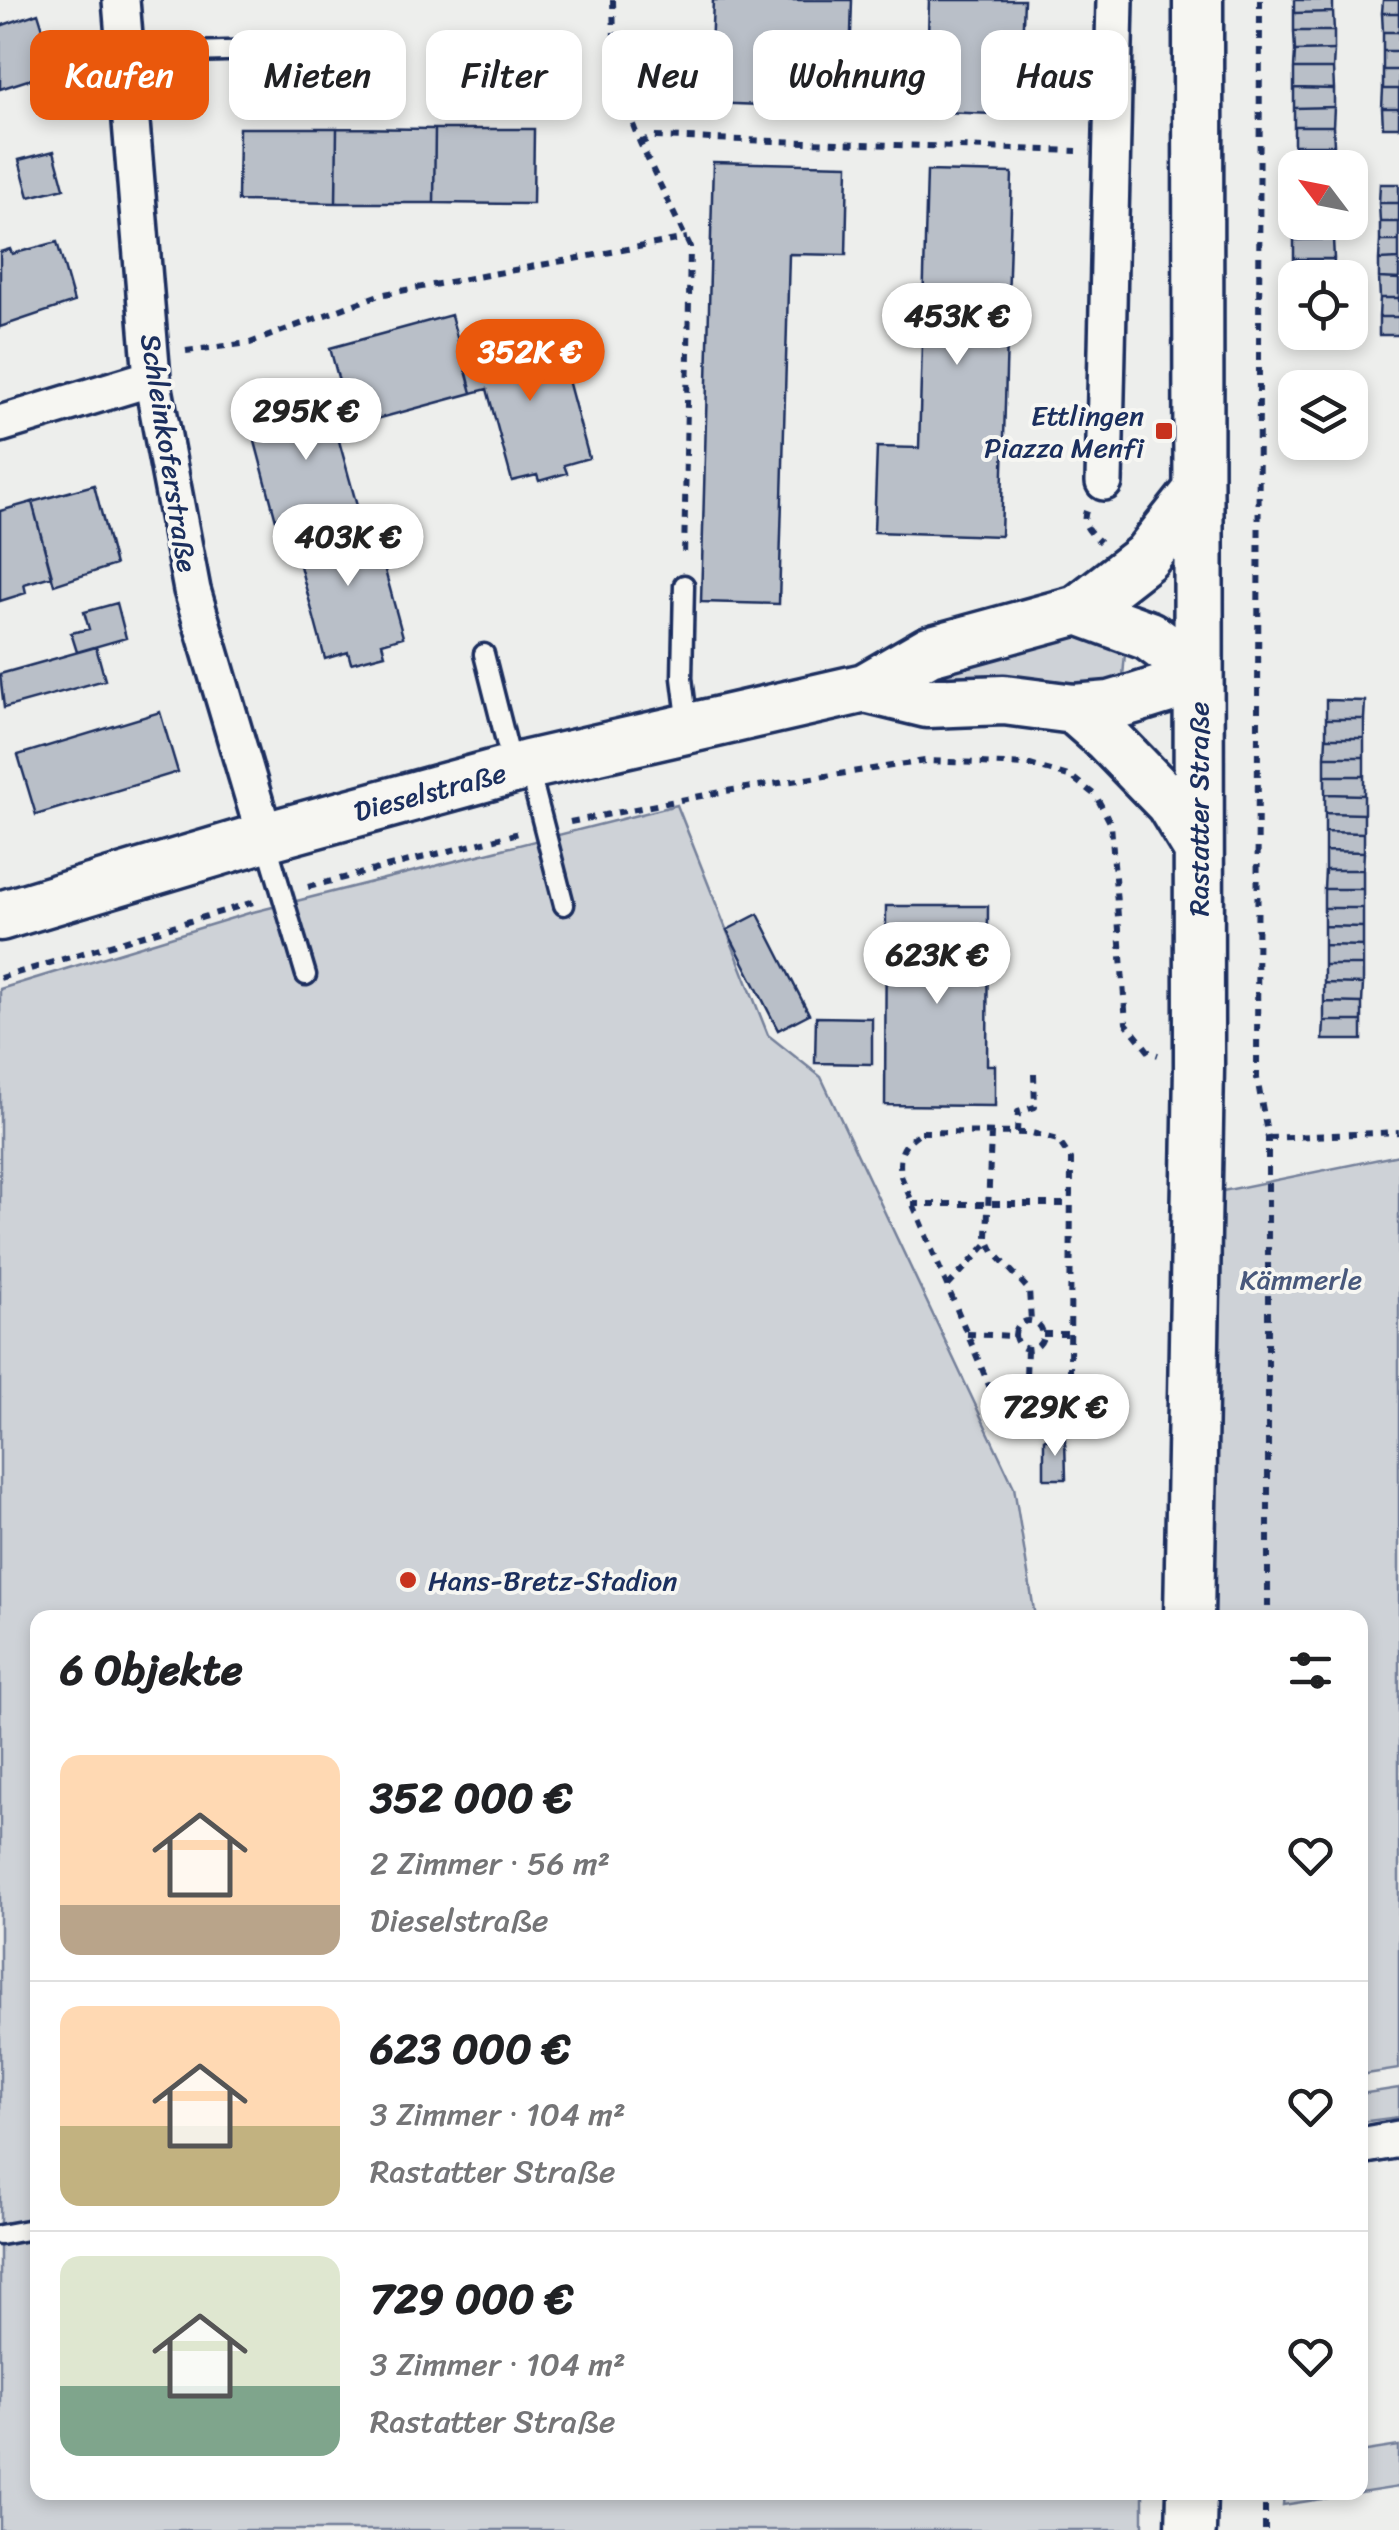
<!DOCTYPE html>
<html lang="de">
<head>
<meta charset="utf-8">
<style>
  body { margin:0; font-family:Sriracha,sans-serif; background:#f6f6f6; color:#202124; height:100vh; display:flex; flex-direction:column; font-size:38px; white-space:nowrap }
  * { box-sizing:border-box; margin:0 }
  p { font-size:32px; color:#757577 }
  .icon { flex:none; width:55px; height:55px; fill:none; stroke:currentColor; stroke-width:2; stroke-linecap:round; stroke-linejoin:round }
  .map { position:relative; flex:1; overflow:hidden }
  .side { position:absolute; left:30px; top:1610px; width:1338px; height:890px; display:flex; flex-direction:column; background:#fff; border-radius:20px; box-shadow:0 5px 15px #0003 }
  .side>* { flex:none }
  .guide { position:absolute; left:30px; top:30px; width:1340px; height:90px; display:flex; gap:20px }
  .needle { width:65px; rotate:302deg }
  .fabs { position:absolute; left:1278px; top:150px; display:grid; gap:20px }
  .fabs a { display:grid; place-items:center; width:90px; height:90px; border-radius:20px; background:#fff; box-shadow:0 5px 15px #0003; font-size:50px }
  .price { position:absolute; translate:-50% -85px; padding:0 22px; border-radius:35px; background:#fff; color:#222; font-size:32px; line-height:65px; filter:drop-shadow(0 2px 5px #0008) }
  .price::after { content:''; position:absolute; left:50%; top:60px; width:30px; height:22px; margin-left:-15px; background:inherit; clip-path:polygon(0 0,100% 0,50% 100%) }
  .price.active { background:#ea580c; color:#fff }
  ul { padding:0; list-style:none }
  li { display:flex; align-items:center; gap:30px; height:250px; padding:0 30px }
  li+li { border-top:2px solid #e0e0e0 }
  li span { display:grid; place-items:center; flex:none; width:280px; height:200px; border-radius:20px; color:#555 }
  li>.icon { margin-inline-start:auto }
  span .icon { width:120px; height:120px; fill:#fffc; stroke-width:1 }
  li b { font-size:42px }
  h2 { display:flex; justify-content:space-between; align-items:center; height:120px; padding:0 30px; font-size:42px }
  .tag { padding:0 35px; border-radius:20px; background:#fff; box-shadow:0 5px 15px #0003; font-size:35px; line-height:90px }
  .tag.active { background:#ea580c; color:#fff }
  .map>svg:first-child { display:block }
  .green { fill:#ced2d7; stroke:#74809a; stroke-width:2.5 }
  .building { fill:#b9bfc8; stroke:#1b2f5e; stroke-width:2.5 }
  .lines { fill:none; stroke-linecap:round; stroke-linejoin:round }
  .lane-casing { stroke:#1b2f5e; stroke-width:25 }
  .street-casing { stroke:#1b2f5e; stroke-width:42 }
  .secondary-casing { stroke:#1b2f5e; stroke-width:55 }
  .path { stroke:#1b2f5e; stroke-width:6; stroke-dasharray:8 8; stroke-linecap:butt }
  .lane { stroke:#f6f6f2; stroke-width:18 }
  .street { stroke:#f6f6f2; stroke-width:35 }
  .secondary { stroke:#f6f6f2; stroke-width:48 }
  .poi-dot { fill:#c8321e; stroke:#f6f6f2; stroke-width:4 }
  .labels { text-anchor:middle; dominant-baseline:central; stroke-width:8; stroke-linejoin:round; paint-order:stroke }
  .poi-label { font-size:28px; fill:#1b2f5e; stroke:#f6f6f2; text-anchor:end }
  .street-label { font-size:28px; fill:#1b2f5e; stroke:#f6f6f2 }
  .park-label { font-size:28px; fill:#48587c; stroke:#f6f6f2 }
</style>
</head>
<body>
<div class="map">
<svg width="1399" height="2530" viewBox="0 0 1399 2530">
  <rect width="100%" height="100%" fill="#edeeec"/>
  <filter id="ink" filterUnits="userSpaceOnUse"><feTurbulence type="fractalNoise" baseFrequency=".01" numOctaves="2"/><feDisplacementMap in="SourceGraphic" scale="20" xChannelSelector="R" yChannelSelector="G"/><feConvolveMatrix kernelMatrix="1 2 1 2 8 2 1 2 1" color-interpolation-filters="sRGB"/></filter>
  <g filter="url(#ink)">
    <path class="green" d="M1055 632 1126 642 1122 688 1106 690 1017 677 922 680 920 670Z
      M677 805 768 1035 821 1077 1014 1487 1035 1617 38 1618V2492H1143V2530H0V989L249 913Z
      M1399 1155V2069L1360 2075V1618L1213 1617 1198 1196Z
      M1399 2088V2117L1360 2122V2094Z
      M1399 2446V2487L1283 2505 1284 2493 1360 2492V2452Z"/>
    <path class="building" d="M713 0H852L851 34 928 37 929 0H1024L1019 115 709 103Z
      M1294 0H1333V12L1294 13Z
      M1383 0H1399V13H1382Z
      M1333 12 1334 31H1294V13Z
      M38 13 56 71 0 89V26Z
      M1382 13H1399V32H1383Z
      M1294 31H1334V50L1295 51Z
      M1383 32H1399V51H1383Z
      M1334 50 1333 69H1294L1295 51Z
      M1383 51H1399V70H1383Z
      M1294 69H1333L1334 89 1294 88Z
      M1383 70H1399V89H1383Z
      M1294 88 1334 89V107L1294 108Z
      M1383 89H1399V108H1382Z
      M1334 107 1333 126H1294V108Z
      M1382 108H1399V127H1383Z
      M1294 126H1333L1334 145H1294Z
      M239 128H337L336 203 238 201Z
      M337 128 435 129 434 203H336Z
      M435 129H534L533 204 434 203Z
      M1294 145H1334L1333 164H1295Z
      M54 151 64 188 29 197 19 160Z
      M713 162 848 165 846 255 789 254 779 604 701 602Z
      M927 171 1012 173 1001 536 874 532 877 447 919 448Z
      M1380 184H1399V203H1379Z
      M1379 203H1399V222H1380Z
      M1295 221 1334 222 1333 239 1294 240Z
      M1380 222H1399V241H1380Z
      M1333 239 1334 259H1294V240Z
      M1380 241H1399V259L1379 260Z
      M57 242 74 302 0 327V252L10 249 12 254Z
      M1294 259H1334L1333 278H1295Z
      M1399 259V279L1379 278V260Z
      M1379 278 1399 279V298H1380Z
      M1380 298H1399V317H1379Z
      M451 315 472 393 351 426 330 348Z
      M1379 317H1399V335H1379Z
      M554 328 589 458 564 465 567 473 539 481 537 475 512 481 487 389 472 393 462 353Z
      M341 389 351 426 336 430 360 517 281 539 248 415Z
      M94 485 115 565 54 585 32 502Z
      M32 502 52 576 24 584 26 593 0 601V511Z
      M370 515 403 637 382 643 385 654 351 663 348 652 325 659 292 536Z
      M117 603 126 638 77 652 71 633 89 629 84 612Z
      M96 647 105 680 4 708 0 674Z
      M1326 700 1365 701 1364 719H1326Z
      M160 712 178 772 36 815 18 755Z
      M1326 719H1364V738H1326Z
      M1326 738H1364V757H1325Z
      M1325 757H1364V776H1325Z
      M1325 776H1364V795L1325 794Z
      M1325 794 1364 795V814L1325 813Z
      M1325 813 1364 814V833L1325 832Z
      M1325 832 1364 833V852L1325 851Z
      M1325 851 1364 852 1363 870H1325Z
      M1325 870H1363V889H1324Z
      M1324 889H1363V908H1324Z
      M886 906H988L987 1065H995V1106L885 1105Z
      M1324 908H1363V927L1324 926Z
      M758 914 809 1014 778 1030 727 930Z
      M1324 926 1363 927V946L1324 945Z
      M1324 945 1363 946V965H1324Z
      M1324 965H1363V984L1324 983Z
      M1324 983 1363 984 1362 1003 1324 1002Z
      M1324 1002 1362 1003V1021H1324Z
      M816 1017 872 1018V1064L815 1063Z
      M1324 1021H1362V1040H1323Z
      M1044 1439H1065L1066 1479H1044Z"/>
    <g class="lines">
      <g class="lane-casing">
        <path id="lane" d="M126 54 289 49
          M684 585 682 678 688 726
          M484 654 513 769
          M528 765 564 905
          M265 837 306 975
          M0 2235 38 2228"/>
      </g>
      <g class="street-casing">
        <path id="street" d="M121 0 152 378 192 590 265 837
          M0 424 152 378
          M1104 482 1115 0
          M1360 2146 1399 2139"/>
      </g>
      <g class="secondary-casing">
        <path id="secondary" d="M1078 610 1149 636 1197 672
          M865 688 927 703 1004 700 1074 709 1110 706 1137 698 1169 688 1197 672
          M1074 709 1107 738 1170 803 1198 849
          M0 916 265 837 528 765 865 688 929 651 1078 610 1146 557 1198 491
          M1189 1618 1199 1067 1198 0
          M1191 2530 1192 2492"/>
      </g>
      <path class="path" d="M613 0 615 78 640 143 690 247 684 559
        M1260 0 1257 1078 1268 1138V1618
        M640 143 654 137 1077 151
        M186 351 250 343 379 295 687 238
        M1086 511C1081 525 1090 532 1100 542
        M570 822 726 791 925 761 1030 765 1072 777 1096 796 1111 824 1126 1023 1149 1052 1158 1055
        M308 887 519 833
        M0 978 257 901
        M921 1132 1032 1133 1058 1140 1071 1159 1070 1374 1064 1394 1053 1404C1032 1405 1009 1410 993 1395L901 1176C898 1154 902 1144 921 1132Z
        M991 1133 987 1237 994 1252 1029 1290 1031 1321
        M1017 1133 1018 1112 1035 1107 1034 1074
        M1268 1138 1399 1132
        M912 1204H1071
        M948 1286 989 1242
        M1015 1335a14 14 0 1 1 28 0a14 14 0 1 1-28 0Z
        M967 1334 1015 1336
        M1043 1334H1070
        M1025 1405 1027 1349
        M1265 2530V2492"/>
      <use href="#lane" class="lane"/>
      <use href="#street" class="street"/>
      <use href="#secondary" class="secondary"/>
    </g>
  </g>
  <g class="poi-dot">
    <rect x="1154" y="421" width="20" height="20" rx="5"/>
    <circle cx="408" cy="1580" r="10"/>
  </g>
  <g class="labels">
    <g class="poi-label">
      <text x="1144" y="415">Ettlingen<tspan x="1144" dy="32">Piazza Menfi</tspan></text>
      <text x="428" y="1580" text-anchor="start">Hans-Bretz-Stadion</text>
    </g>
    <g class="street-label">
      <text transform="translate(169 453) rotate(81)">Schleinkoferstraße</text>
      <text transform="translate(430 792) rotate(-15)">Dieselstraße</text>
      <text transform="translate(1198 809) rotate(-90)">Rastatter Straße</text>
    </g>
    <g class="park-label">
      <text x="1301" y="1279">Kämmerle</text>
    </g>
  </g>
</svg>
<div class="fabs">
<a><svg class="needle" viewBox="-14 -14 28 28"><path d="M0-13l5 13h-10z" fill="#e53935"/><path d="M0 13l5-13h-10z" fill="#757577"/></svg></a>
<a><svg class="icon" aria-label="locate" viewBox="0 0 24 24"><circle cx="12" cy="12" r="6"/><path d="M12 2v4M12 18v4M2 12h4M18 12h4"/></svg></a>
<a><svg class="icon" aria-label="layers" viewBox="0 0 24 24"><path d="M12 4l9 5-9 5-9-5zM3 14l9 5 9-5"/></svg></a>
</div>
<b class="price" style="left:957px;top:368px">453K €</b>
<b class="price active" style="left:530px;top:404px">352K €</b>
<b class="price" style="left:306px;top:463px">295K €</b>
<b class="price" style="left:348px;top:589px">403K €</b>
<b class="price" style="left:937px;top:1007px">623K €</b>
<b class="price" style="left:1055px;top:1459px">729K €</b>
<div class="guide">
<a class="tag active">Kaufen</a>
<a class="tag">Mieten</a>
<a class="tag">Filter</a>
<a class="tag">Neu</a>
<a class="tag">Wohnung</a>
<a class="tag">Haus</a>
</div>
<section class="side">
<h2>6 Objekte<svg class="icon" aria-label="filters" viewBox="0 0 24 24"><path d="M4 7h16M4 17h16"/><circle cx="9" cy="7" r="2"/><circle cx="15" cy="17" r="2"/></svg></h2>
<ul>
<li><span style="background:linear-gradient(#ffd9b3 75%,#b9a48a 0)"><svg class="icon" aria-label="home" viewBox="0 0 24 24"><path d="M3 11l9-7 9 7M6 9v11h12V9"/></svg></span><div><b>352 000 €</b><p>2 Zimmer · 56 m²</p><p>Dieselstraße</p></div><svg class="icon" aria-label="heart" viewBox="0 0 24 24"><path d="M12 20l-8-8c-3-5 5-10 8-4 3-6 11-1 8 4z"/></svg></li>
<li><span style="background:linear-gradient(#ffd9b3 60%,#c2b280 0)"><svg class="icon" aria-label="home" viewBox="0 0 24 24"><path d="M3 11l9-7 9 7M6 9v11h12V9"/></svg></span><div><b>623 000 €</b><p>3 Zimmer · 104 m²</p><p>Rastatter Straße</p></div><svg class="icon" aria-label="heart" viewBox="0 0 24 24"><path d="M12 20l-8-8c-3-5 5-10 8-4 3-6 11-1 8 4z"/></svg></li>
<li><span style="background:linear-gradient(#dfe7d0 65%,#7fa58c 0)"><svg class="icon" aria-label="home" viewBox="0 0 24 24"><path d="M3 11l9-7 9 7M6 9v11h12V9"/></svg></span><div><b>729 000 €</b><p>3 Zimmer · 104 m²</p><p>Rastatter Straße</p></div><svg class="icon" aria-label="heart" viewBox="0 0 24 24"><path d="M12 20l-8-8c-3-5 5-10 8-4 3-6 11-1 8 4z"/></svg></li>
</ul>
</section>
</div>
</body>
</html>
